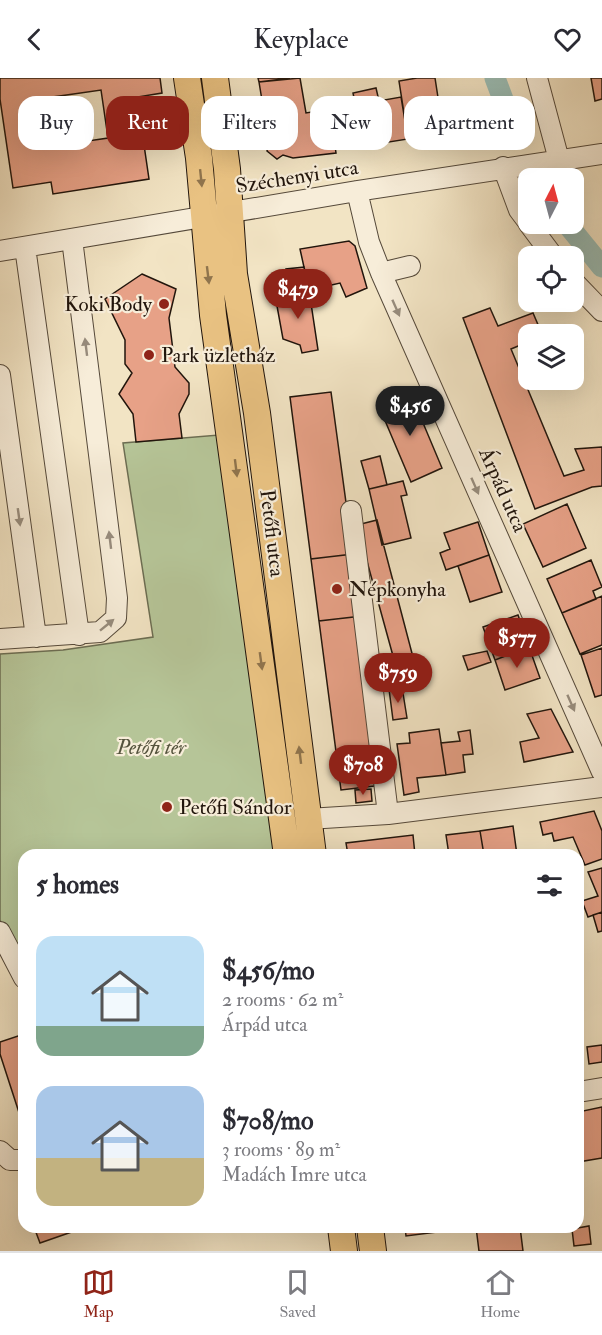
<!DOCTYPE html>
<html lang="en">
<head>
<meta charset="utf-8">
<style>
  body { margin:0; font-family:"IM FELL Double Pica",serif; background:#f7f7f7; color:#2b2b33; height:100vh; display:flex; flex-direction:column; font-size:22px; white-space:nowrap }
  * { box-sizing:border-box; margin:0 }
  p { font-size:20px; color:#7c7c81 }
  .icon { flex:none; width:33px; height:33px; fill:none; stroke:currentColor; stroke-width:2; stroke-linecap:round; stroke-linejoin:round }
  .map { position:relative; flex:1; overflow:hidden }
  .details { position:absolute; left:18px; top:771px; width:566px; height:384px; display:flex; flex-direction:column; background:#fff; border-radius:18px; box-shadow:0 6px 24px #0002 }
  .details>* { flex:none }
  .banner { position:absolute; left:18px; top:18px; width:567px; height:54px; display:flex; gap:12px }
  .needle { width:39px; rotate:6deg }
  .fabs { position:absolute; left:518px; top:90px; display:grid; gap:12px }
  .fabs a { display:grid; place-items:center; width:66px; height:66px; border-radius:12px; background:#fff; box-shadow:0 6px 24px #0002; font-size:30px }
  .price { position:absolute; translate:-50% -51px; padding:0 14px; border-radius:21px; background:#8f2418; color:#fff; font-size:20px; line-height:39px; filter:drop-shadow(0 2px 3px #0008) }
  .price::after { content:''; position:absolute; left:50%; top:36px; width:18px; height:14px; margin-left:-9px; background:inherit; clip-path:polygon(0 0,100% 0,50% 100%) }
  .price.current { background:#222; color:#fff }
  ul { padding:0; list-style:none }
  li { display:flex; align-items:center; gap:18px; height:150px; padding:0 18px }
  li span { display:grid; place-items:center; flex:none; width:168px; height:120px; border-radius:18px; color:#555 }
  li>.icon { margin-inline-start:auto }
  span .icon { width:72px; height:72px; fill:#fffc; stroke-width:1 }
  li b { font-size:26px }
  h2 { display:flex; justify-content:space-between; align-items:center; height:72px; padding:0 18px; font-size:26px }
  .tag { padding:0 21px; border-radius:18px; background:#fff; box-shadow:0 6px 24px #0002; font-size:21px; line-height:54px }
  .tag.current { background:#8f2418; color:#fff }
  header { display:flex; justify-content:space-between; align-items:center; height:78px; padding:0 18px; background:#fff; font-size:27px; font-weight:600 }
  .dock { display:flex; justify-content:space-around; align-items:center; height:84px; border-top:2px solid #e1e1e2; background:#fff; font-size:16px; color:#7c7c81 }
  .dock a { display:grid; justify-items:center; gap:3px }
  .dock .current { color:#8f2418 }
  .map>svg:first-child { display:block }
  .green { fill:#b6c598; stroke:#6c6d52; stroke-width:1.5 }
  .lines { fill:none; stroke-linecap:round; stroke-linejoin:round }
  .canal { stroke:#9bbeb6; stroke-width:21 }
  .building { fill:#e7a187; stroke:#21150c; stroke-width:1.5; fill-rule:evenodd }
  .minor-casing { stroke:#55493a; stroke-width:22 }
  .major-casing { stroke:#21150c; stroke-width:28 }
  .minor { stroke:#f7edd9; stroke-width:20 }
  .major { stroke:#e9c282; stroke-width:26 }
  .oneway { fill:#8f744d }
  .oneway2 { fill:#978c7d }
  .poi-dot { fill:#8f2418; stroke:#f7edd9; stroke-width:2 }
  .labels { text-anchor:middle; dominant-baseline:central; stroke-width:4.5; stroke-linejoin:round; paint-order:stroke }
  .street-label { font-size:21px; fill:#21150c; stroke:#f7edd9 }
  .poi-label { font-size:21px; fill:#21150c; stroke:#f7edd9; text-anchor:start }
  .park-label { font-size:21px; font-style:italic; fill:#55533d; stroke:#f7edd9 }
</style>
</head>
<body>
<header><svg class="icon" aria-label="back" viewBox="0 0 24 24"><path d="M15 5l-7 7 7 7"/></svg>Keyplace<svg class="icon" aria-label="heart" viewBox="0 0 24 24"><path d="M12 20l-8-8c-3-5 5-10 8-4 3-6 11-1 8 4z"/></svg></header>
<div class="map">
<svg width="602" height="1173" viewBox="0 0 602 1173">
  <rect width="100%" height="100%" fill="#f2e4c4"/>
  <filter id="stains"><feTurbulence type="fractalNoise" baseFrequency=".00333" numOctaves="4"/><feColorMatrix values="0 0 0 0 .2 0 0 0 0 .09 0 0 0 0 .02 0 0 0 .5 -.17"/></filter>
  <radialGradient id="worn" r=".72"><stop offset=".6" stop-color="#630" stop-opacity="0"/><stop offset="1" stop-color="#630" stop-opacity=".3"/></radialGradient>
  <path class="green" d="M219 357 276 777H24V892L0 842V576L63 572 153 559 123 365Z"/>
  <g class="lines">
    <path class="canal" d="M495 0 510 40
      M567 146 602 189"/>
  </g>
  <path class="building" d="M0 0H160L162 15 137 19 149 101 53 116 51 104 13 110 0 21ZM101 12 108 60 88 63V58L70 61V66L53 68 46 20Z
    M258 0H290L259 4Z
    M300 0 306 35 330 31 336 75 293 80 283 77 277 81 267 73 269 65 259 4Z
    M417 0H435L439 26 466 22 470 52 408 61 399 3Z
    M591 0H602V21L595 23Z
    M376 10 379 23 401 19 408 61 364 68 353 15Z
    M349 163 355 168 367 210 346 219 340 205 309 212 300 171Z
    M304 189 309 212 289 214 286 191Z
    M142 196 176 211 169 240 175 289 189 305V316L179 336 182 360 136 364 133 336 119 316 132 295 125 286V262L105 221Z
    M309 212 318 272 302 275 300 267 283 261 277 228 289 214Z
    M490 230 498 248 533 235 542 256H528V264L511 271 564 398 584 392 575 371 602 369V408L592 409 535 431 463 240Z
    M331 314 353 476 311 481 290 319Z
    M410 314 442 390 411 404 378 326Z
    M380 378 387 407 369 411 361 383Z
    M403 403 407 417 401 418 411 460 382 467 369 411Z
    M567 426 586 470 543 489 523 446Z
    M377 442 419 602 401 607 357 447Z
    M478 444 489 477 446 492 440 475 450 471 444 455Z
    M353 476 362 538 319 543 311 481Z
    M489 477 502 514 470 524 458 488Z
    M591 482 602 509 593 513 596 521 562 535 547 501Z
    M602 518V567L580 576 562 535Z
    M518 537 529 569 495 582 483 549Z
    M362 538 383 707 341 712 319 543Z
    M529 569 540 600 505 612 495 582Z
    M602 570V617L595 619 581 577Z
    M487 573 491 584 468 592 463 578Z
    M402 609 407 640 393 642 389 611Z
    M551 631 573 674 524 684 520 664 539 660 527 636Z
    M439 651 446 697 417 700 419 714 404 717 397 666 410 665 409 655Z
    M470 652 473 676 463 677 465 694 446 697 441 665 460 663 458 654Z
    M371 711 372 723 356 725 355 712Z
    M594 733 602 753V781L585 787 573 759 554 763 552 755 543 757 540 744Z
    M513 748 517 777H484L480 753Z
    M480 753 484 777H449L446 757Z
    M413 757 415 777H348L346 765Z
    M602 790V834L588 839 582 823 598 818 588 794Z
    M602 834V853L598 854 593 837Z
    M24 956V1050L0 976V964Z
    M602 967V984L589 986 587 969Z
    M602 1029V1080L578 1084V1034Z
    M589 1148 591 1166 574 1168 572 1151Z
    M34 1149H86L40 1165Z
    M405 1149H451L452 1152 406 1158Z
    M476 1149H520L523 1173H479Z"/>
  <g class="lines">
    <g class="minor-casing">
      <path id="minor" d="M537 0 559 82
        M503 89 519 132 528 144
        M357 113 369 164 381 195 602 694
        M529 146 553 178
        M25 169 79 557
        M0 173 357 113 602 76
        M381 195 410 188
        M573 203 602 233
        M0 297 36 559
        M351 433 388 736
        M0 561 100 554 116 540 117 520 72 161
        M308 741 388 736 602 709
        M0 854 24 900
        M578 1014 602 1010
        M0 1073 10 1082H24"/>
    </g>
    <g class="major-casing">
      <path id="major" d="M187 0 199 80 213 237 287 777
        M215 0 227 91 234 196 257 335 313 777
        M341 1149 344 1173
        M370 1149 373 1173"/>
    </g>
    <use href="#minor" class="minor"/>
    <use href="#major" class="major"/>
  </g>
  <defs><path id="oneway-solid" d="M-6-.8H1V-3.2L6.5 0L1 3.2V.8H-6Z" transform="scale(1.5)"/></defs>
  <g class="oneway">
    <use href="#oneway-solid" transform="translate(201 100) rotate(84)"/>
    <use href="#oneway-solid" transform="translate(208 197) rotate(83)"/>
    <use href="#oneway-solid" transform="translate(236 390) rotate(83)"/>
    <use href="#oneway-solid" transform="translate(261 583) rotate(82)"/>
    <use href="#oneway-solid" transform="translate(300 677) rotate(-97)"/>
  </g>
  <g class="oneway2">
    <use href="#oneway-solid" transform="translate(396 230) rotate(66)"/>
    <use href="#oneway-solid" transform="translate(86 269) rotate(-97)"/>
    <use href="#oneway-solid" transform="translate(475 408) rotate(66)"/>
    <use href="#oneway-solid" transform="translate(19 439) rotate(82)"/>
    <use href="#oneway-solid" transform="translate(110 462) rotate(-97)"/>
    <use href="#oneway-solid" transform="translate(107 547) rotate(-39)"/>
    <use href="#oneway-solid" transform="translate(571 625) rotate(66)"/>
  </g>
  <g class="poi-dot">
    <circle cx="164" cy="226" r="6"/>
    <circle cx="149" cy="277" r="6"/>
    <circle cx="337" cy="511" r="6"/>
    <circle cx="167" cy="729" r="6"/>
  </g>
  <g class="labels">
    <g class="street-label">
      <text transform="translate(297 99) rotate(-9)">Széchenyi utca</text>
      <text transform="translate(503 412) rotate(66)">Árpád utca</text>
      <text transform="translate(272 455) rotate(83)">Petőfi utca</text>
    </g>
    <g class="poi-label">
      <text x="152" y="226" text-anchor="end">Koki Body</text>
      <text x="161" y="277">Park üzletház</text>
      <text x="349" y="511">Népkonyha</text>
      <text x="179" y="729">Petőfi Sándor</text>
    </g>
    <g class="park-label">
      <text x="151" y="669">Petőfi tér</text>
    </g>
  </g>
  <rect width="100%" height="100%" filter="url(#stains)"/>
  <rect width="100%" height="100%" fill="url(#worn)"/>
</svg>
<div class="fabs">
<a><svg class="needle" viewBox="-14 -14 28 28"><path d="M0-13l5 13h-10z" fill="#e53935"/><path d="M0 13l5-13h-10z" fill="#7c7c81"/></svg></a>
<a><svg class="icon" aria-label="locate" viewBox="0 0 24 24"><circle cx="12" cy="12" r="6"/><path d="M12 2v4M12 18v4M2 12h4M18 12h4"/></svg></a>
<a><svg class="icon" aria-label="layers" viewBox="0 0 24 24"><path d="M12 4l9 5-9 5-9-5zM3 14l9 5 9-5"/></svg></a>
</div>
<b class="price" style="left:298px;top:242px">$479</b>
<b class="price current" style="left:410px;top:359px">$456</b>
<b class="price" style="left:517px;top:591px">$577</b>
<b class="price" style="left:398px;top:626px">$759</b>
<b class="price" style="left:363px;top:718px">$708</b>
<div class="banner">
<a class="tag">Buy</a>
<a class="tag current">Rent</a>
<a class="tag">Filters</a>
<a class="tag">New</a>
<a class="tag">Apartment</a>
</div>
<section class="details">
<h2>5 homes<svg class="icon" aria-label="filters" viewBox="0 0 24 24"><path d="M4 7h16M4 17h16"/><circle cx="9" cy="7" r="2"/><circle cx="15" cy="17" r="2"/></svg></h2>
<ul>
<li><span style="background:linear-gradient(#bfe0f5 75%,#7fa58c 0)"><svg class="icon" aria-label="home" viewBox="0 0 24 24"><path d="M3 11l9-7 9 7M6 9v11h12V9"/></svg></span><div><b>$456/mo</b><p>2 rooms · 62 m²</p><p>Árpád utca</p></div></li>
<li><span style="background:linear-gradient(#a9c7e8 60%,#c2b280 0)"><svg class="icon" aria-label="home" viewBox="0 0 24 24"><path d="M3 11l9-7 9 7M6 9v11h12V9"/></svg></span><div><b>$708/mo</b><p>3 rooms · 89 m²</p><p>Madách Imre utca</p></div></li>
</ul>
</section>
</div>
<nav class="dock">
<a class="current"><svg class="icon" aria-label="map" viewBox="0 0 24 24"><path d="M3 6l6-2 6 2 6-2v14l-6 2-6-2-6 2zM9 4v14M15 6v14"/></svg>Map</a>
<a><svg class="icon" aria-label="saved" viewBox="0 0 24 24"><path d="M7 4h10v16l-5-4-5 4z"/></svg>Saved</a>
<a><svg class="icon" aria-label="home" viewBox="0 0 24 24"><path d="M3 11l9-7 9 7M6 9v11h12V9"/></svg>Home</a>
</nav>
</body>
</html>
